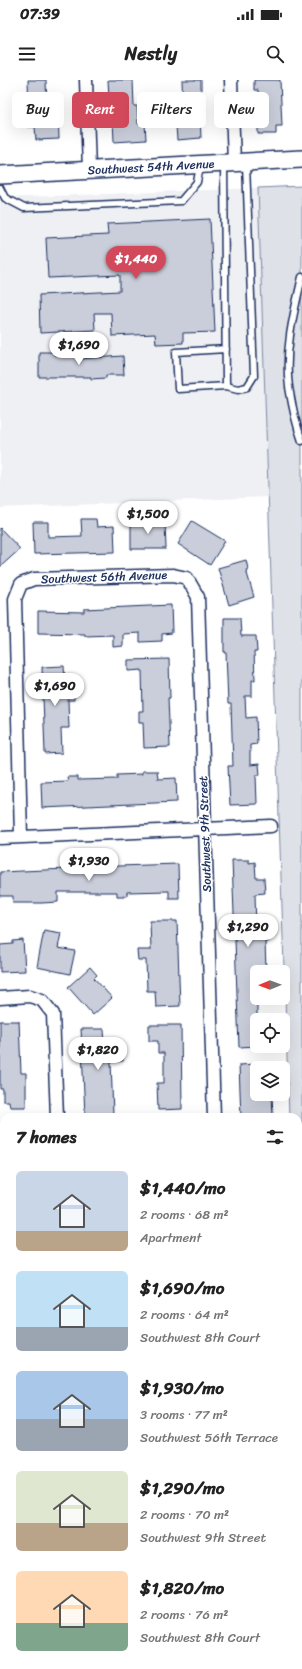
<!DOCTYPE html>
<html lang="en">
<head>
<meta charset="utf-8">
<style>
  body { margin:0; font-family:Sriracha,sans-serif; background:#f6f6f6; color:#222; height:100vh; display:flex; flex-direction:column; font-size:15px; white-space:nowrap }
  * { box-sizing:border-box; margin:0 }
  p { font-size:13px; color:#767676 }
  .icon { flex:none; width:22px; height:22px; fill:none; stroke:currentColor; stroke-width:2; stroke-linecap:round; stroke-linejoin:round }
  .map { position:relative; flex:1; overflow:hidden }
  .details { position:absolute; left:0px; top:1033px; width:302px; height:556px; display:flex; flex-direction:column; background:#fff; border-radius:12px 12px 0 0; box-shadow:0 4px 16px #0002 }
  .details>* { flex:none }
  .banner { position:absolute; left:12px; top:12px; width:278px; height:36px; display:flex; gap:8px }
  .needle { width:26px; rotate:269deg }
  .buttons { position:absolute; left:250px; top:885px; display:grid; gap:8px }
  .buttons a { display:grid; place-items:center; width:40px; height:40px; border-radius:6px; background:#fff; box-shadow:0 4px 16px #0002; font-size:20px }
  .price { position:absolute; translate:-50% -34px; padding:0 9px; border-radius:14px; background:#fff; color:#222; font-size:13px; line-height:26px; filter:drop-shadow(0 1px 2px #0008) }
  .price::after { content:''; position:absolute; left:50%; top:24px; width:12px; height:9px; margin-left:-6px; background:inherit; clip-path:polygon(0 0,100% 0,50% 100%) }
  .price.selected { background:#d1495b; color:#fff }
  ul { padding:0; list-style:none }
  li { display:flex; align-items:center; gap:12px; height:100px; padding:0 16px }
  li span { display:grid; place-items:center; flex:none; width:112px; height:80px; border-radius:6px; color:#555 }
  li>.icon { margin-inline-start:auto }
  span .icon { width:48px; height:48px; fill:#fffc; stroke-width:1 }
  li b { font-size:17px }
  h2 { display:flex; justify-content:space-between; align-items:center; height:48px; padding:0 16px; font-size:17px }
  .pill { padding:0 14px; border-radius:6px; background:#fff; box-shadow:0 4px 16px #0002; font-size:14px; line-height:36px }
  .pill.selected { background:#d1495b; color:#fff }
  .status { display:flex; justify-content:space-between; align-items:center; height:28px; padding:0 20px; background:#fff; direction:ltr }
  .status svg { height:11px; fill:currentColor }
  header { display:flex; justify-content:space-between; align-items:center; height:52px; padding:0 16px; background:#fff; font-size:18px; font-weight:700 }
  .map>svg:first-child { display:block }
  .built { fill:#eff0f4 }
  .green { fill:#dee1e7; stroke:#7c88a2 }
  .building { fill:#caceda; stroke:#1b2f5e }
  .lines { fill:none; stroke-linecap:round; stroke-linejoin:round }
  .lane-casing { stroke:#1b2f5e; stroke-width:9 }
  .street-casing { stroke:#1b2f5e; stroke-width:15 }
  .secondary-casing { stroke:#1b2f5e; stroke-width:20 }
  .lane { stroke:#fff; stroke-width:6 }
  .street { stroke:#fff; stroke-width:12 }
  .secondary { stroke:#fff; stroke-width:17 }
  .labels { text-anchor:middle; dominant-baseline:central; stroke-width:3; stroke-linejoin:round; paint-order:stroke }
  .street-label { font-size:12px; fill:#1b2f5e; stroke:#fff }
</style>
</head>
<body>
<div class="status"><b>07:39</b><svg viewBox="0 0 49 12"><path d="M0 12V9h3v3zM5 12V6h3v6zM10 12V3h3v9zM15 12V0h3v12zM26 1h20v11H26zM47 4h2v5h-2z"/></svg></div>
<header><svg class="icon" aria-label="menu" viewBox="0 0 24 24"><path d="M4 6h16M4 12h16M4 18h16"/></svg>Nestly<svg class="icon" aria-label="search" viewBox="0 0 24 24"><circle cx="10" cy="10" r="6"/><path d="M15 15l6 6"/></svg></header>
<div class="map">
<svg width="302" height="1589" viewBox="0 0 302 1589">
  <rect width="100%" height="100%" fill="#fff"/>
  <filter id="ink" filterUnits="userSpaceOnUse"><feTurbulence type="fractalNoise" baseFrequency=".025" numOctaves="2"/><feDisplacementMap in="SourceGraphic" scale="8" xChannelSelector="R" yChannelSelector="G"/><feConvolveMatrix kernelMatrix="1 2 1 2 8 2 1 2 1" color-interpolation-filters="sRGB"/></filter>
  <g filter="url(#ink)">
    <path class="built" d="M258 108 268 417 0 428V118Z"/>
    <path class="green" d="M302 106V1447L298 1325V1037H289L258 108Z"/>
    <path class="building" d="M28 0H46L47 30H58L59 59 36 60 35 47H27L26 31H29Z
      M108 0H133L134 26H137L138 44 145 43 146 60 114 62 112 17H109Z
      M182 0H201V12H199L201 58 177 60 175 31H183Z
      M254 0H280L282 46H276V54H258V10H254Z
      M210 139 215 252 183 253V263L156 264 155 254 112 256 111 233H94L95 250 40 253 39 215 120 211V195L48 198 46 158 108 155 107 144Z
      M39 272H54V275H80V279L123 276 124 295H106V298L91 299V297H39Z
      M146 438V442L165 441 166 469H131V439Z
      M81 439H96L97 447 114 446 115 472 34 474 33 442H48V457L82 456Z
      M192 441 225 461 210 485 178 464Z
      M0 448 20 469 0 487Z
      M246 480 248 489 246 490 254 517 229 525 218 488Z
      M171 525 172 553 162 554V561L140 562V553L123 554V566L113 567V555L85 556V554L38 553V531L84 532V529Z
      M224 538H240L241 556H256L257 572H254L255 600H252V616H245L246 638 256 637 257 664 250 665V685L259 684 260 695H256L257 724 230 725 228 686H233L231 624H228L226 572H224Z
      M169 579 170 618H168L170 667 144 668 143 642H139V631H143L142 590 128 591V580Z
      M64 586 65 604H74V620H68L69 648H61L62 673 45 674 42 587Z
      M142 691H157L158 699 176 698 177 722 42 728 41 702 68 701 67 697H78V700L117 699V695L142 694Z
      M232 780H249V783L255 782 256 798H264L265 813 255 814 256 848 267 847V862H265L266 889H262V892H257V966L239 967Z
      M178 784 179 818H169V811L127 812V816H117V812H58V822L42 823H13V816H0V792L89 788V787Z
      M150 841H177L180 926 156 927 155 911H147L146 880H138L137 870H151Z
      M44 850 61 853 58 868 75 871 70 894 37 887Z
      M23 860 25 891 0 892V865L13 864V861Z
      M90 887 97 895 94 898 112 918 93 935 68 907Z
      M0 941H19L21 993H26V1027H10L9 1021H3V1009H0Z
      M149 945H181L182 1029 158 1030 157 1003H164V973H158V961H149Z
      M81 949H104L105 966 123 965V981L111 982 113 1034 85 1035Z
      M257 984V1014H272L273 1037H241L239 985Z"/>
    <g class="lines">
      <g class="lane-casing">
        <path id="lane" d="M224 84C225 158 225 232 226 306L178 309 176 272 226 269
          M0 108 5 118 24 128 181 121 197 102 200 86
          M302 197C294 232 284 270 289 307 292 326 296 344 302 361
          M226 306 238 309 247 307 254 296 246 84"/>
      </g>
      <g class="street-casing">
        <path id="street" d="M86 0 89 90
          M231 0 234 82
          M21 757 15 519 21 504 34 499 173 495 187 498 198 517 214 1037
          M0 758 271 746
          M0 918 30 916 42 920 53 934 57 1037
          M298 1409 302 1408
          M0 1422H4
          M236 1585V1589
          M84 1589 93 1585"/>
      </g>
      <g class="secondary-casing">
        <path id="secondary" d="M0 95 302 79"/>
      </g>
      <use href="#lane" class="lane"/>
      <use href="#street" class="street"/>
      <use href="#secondary" class="secondary"/>
    </g>
  </g>
  <g class="labels">
    <g class="street-label">
      <text transform="translate(151 87) rotate(-3)">Southwest 54th Avenue</text>
      <text transform="translate(104 497) rotate(-2)">Southwest 56th Avenue</text>
      <text transform="translate(205 754) rotate(-92)">Southwest 9th Street</text>
    </g>
  </g>
</svg>
<div class="buttons">
<a><svg class="needle" viewBox="-14 -14 28 28"><path d="M0-13l5 13h-10z" fill="#e53935"/><path d="M0 13l5-13h-10z" fill="#767676"/></svg></a>
<a><svg class="icon" aria-label="locate" viewBox="0 0 24 24"><circle cx="12" cy="12" r="6"/><path d="M12 2v4M12 18v4M2 12h4M18 12h4"/></svg></a>
<a><svg class="icon" aria-label="layers" viewBox="0 0 24 24"><path d="M12 4l9 5-9 5-9-5zM3 14l9 5 9-5"/></svg></a>
</div>
<b class="price selected" style="left:136px;top:200px">$1,440</b>
<b class="price" style="left:79px;top:286px">$1,690</b>
<b class="price" style="left:148px;top:455px">$1,500</b>
<b class="price" style="left:55px;top:627px">$1,690</b>
<b class="price" style="left:89px;top:802px">$1,930</b>
<b class="price" style="left:248px;top:868px">$1,290</b>
<b class="price" style="left:98px;top:991px">$1,820</b>
<div class="banner">
<a class="pill">Buy</a>
<a class="pill selected">Rent</a>
<a class="pill">Filters</a>
<a class="pill">New</a>
</div>
<section class="details">
<h2>7 homes<svg class="icon" aria-label="filters" viewBox="0 0 24 24"><path d="M4 7h16M4 17h16"/><circle cx="9" cy="7" r="2"/><circle cx="15" cy="17" r="2"/></svg></h2>
<ul>
<li><span style="background:linear-gradient(#c9d6e8 75%,#b9a48a 0)"><svg class="icon" aria-label="home" viewBox="0 0 24 24"><path d="M3 11l9-7 9 7M6 9v11h12V9"/></svg></span><div><b>$1,440/mo</b><p>2 rooms · 68 m²</p><p>Apartment</p></div></li>
<li><span style="background:linear-gradient(#bfe0f5 70%,#9aa5b1 0)"><svg class="icon" aria-label="home" viewBox="0 0 24 24"><path d="M3 11l9-7 9 7M6 9v11h12V9"/></svg></span><div><b>$1,690/mo</b><p>2 rooms · 64 m²</p><p>Southwest 8th Court</p></div></li>
<li><span style="background:linear-gradient(#a9c7e8 60%,#9aa5b1 0)"><svg class="icon" aria-label="home" viewBox="0 0 24 24"><path d="M3 11l9-7 9 7M6 9v11h12V9"/></svg></span><div><b>$1,930/mo</b><p>3 rooms · 77 m²</p><p>Southwest 56th Terrace</p></div></li>
<li><span style="background:linear-gradient(#dfe7d0 65%,#b9a48a 0)"><svg class="icon" aria-label="home" viewBox="0 0 24 24"><path d="M3 11l9-7 9 7M6 9v11h12V9"/></svg></span><div><b>$1,290/mo</b><p>2 rooms · 70 m²</p><p>Southwest 9th Street</p></div></li>
<li><span style="background:linear-gradient(#ffd9b3 65%,#7fa58c 0)"><svg class="icon" aria-label="home" viewBox="0 0 24 24"><path d="M3 11l9-7 9 7M6 9v11h12V9"/></svg></span><div><b>$1,820/mo</b><p>2 rooms · 76 m²</p><p>Southwest 8th Court</p></div></li>
</ul>
</section>
</div>
</body>
</html>
